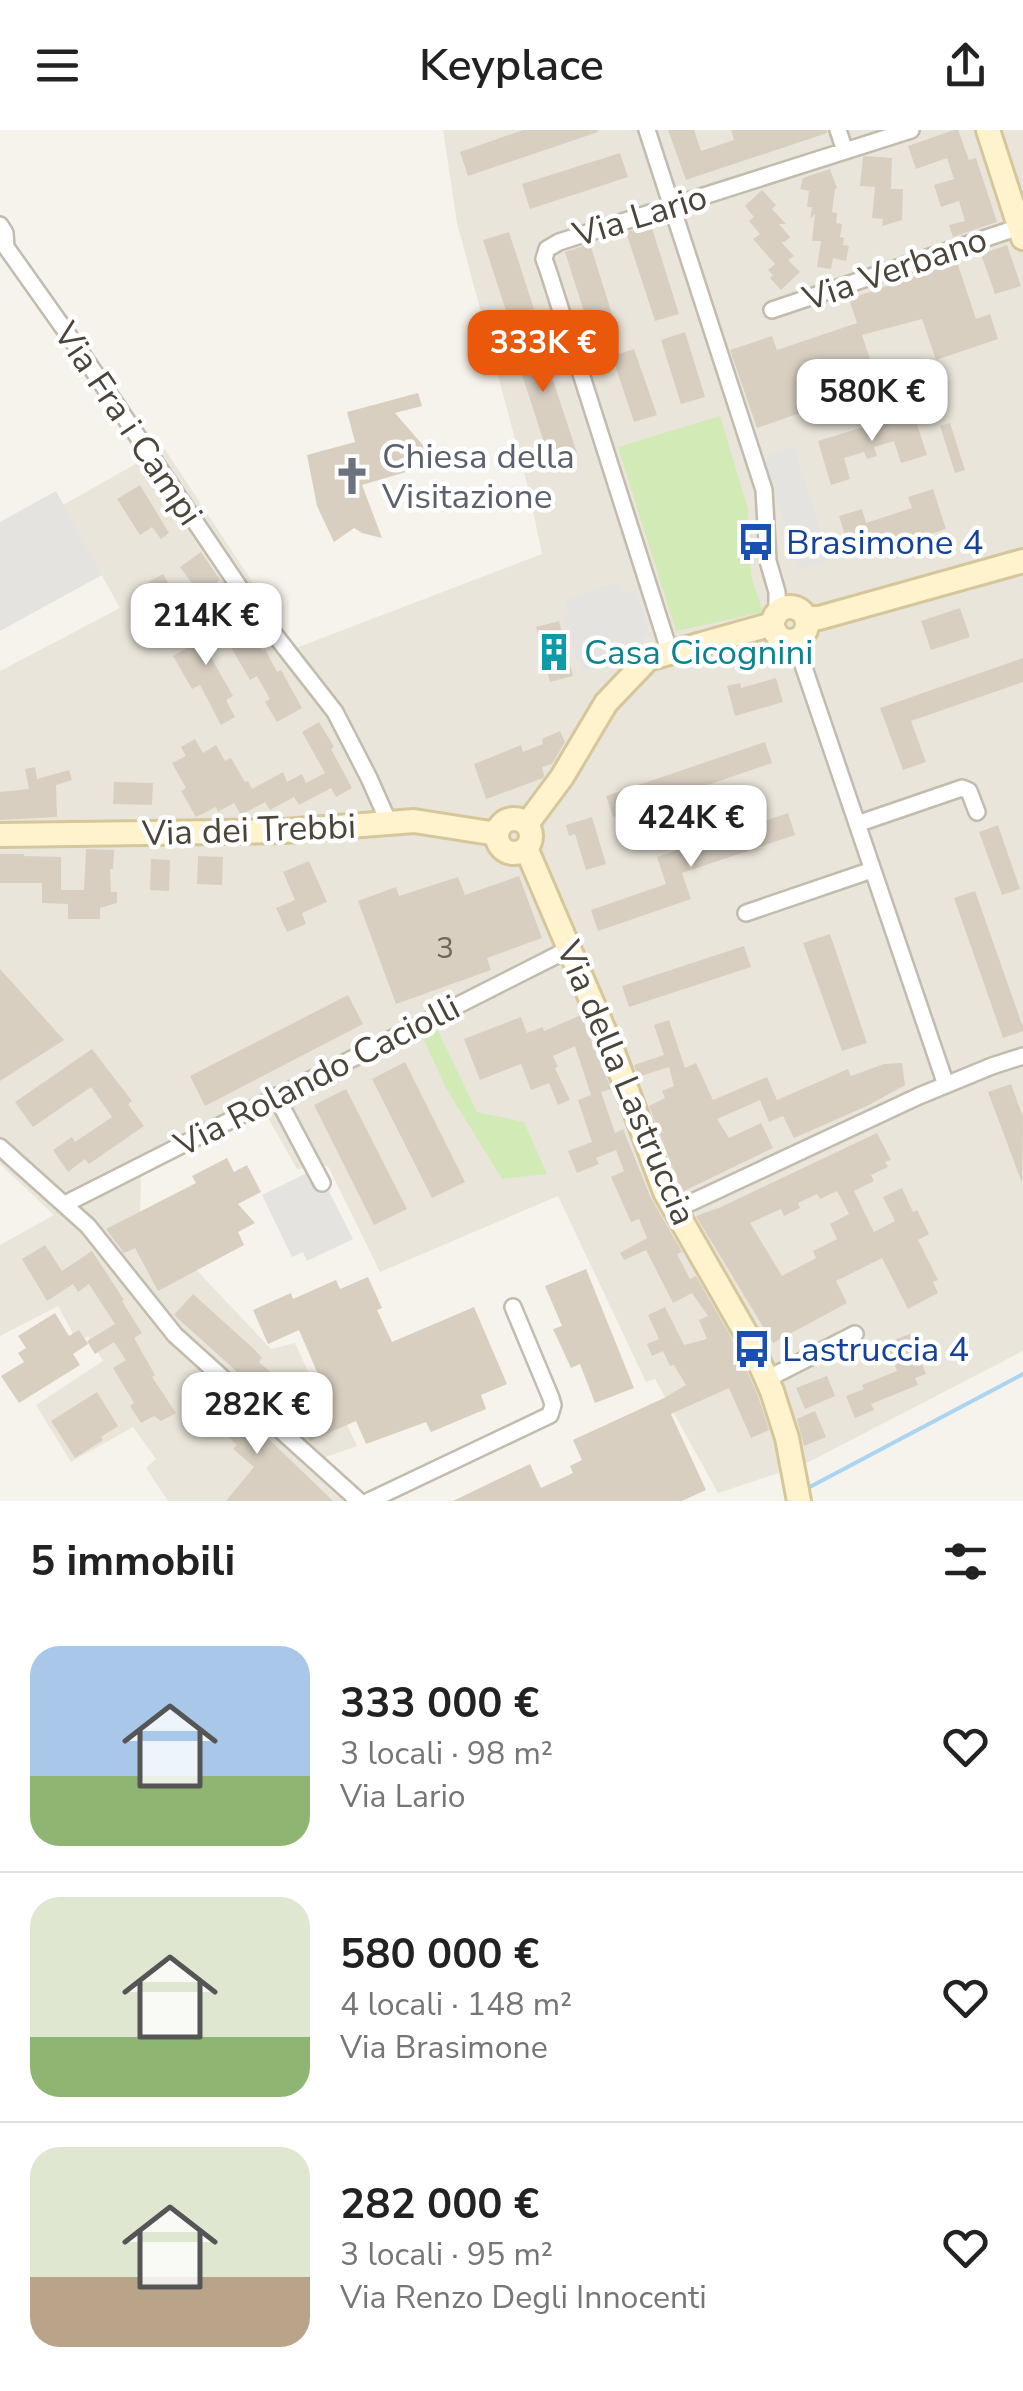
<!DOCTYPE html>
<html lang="it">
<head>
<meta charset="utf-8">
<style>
  body { margin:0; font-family:"Nunito Sans",sans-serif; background:#f2f2f2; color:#222; height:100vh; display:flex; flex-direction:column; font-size:38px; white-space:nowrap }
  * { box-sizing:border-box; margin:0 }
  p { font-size:32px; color:#767676 }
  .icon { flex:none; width:55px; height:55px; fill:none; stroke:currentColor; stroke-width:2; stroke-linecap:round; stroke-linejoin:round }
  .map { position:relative; height:1371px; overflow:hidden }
  .drawer { display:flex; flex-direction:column; background:#fff; flex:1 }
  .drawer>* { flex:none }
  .price { position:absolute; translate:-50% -85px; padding:0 22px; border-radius:20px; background:#fff; color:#222; font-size:32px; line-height:65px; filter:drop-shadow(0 2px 5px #0008) }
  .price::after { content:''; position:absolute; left:50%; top:60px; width:30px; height:22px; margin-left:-15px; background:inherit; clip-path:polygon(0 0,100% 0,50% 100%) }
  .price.selected { background:#ea580c; color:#fff }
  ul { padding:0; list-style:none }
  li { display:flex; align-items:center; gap:30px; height:250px; padding:0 30px }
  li+li { border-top:2px solid #e0e0e0 }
  li span { display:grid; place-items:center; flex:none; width:280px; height:200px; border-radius:30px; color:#555 }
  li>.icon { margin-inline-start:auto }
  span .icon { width:120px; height:120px; fill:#fffc; stroke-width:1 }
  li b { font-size:42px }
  h2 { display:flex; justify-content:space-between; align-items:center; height:120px; padding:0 30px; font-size:42px }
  header { display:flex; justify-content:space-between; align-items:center; height:130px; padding:0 30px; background:#fff; font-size:45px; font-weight:600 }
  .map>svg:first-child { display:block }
  .residential { fill:#eae5da }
  .green { fill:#d2eab5 }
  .parking { fill:#e5e3e0 }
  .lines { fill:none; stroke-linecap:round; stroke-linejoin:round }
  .stream { stroke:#a9d4f2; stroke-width:4 }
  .building { fill:#d8cfc1; fill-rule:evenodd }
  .street-casing { stroke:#c2bbae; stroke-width:20 }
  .secondary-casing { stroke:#d6c79b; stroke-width:28 }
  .street { stroke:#fff; stroke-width:15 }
  .secondary { stroke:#fff3cd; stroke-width:22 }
  .labels { text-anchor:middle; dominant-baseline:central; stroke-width:9; stroke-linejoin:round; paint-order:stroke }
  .number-label { font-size:30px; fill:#6e675b }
  .street-label { font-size:35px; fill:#4b4439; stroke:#fff }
  .worship-label { font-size:35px; fill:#5b616d; stroke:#fff; text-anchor:start }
  .transit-label { font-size:35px; fill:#164399; stroke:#fff; text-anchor:start }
  .culture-label { font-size:35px; fill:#0d838f; stroke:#fff; text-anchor:start }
</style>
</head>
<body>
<header><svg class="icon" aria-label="menu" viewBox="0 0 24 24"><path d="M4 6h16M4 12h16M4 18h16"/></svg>Keyplace<svg class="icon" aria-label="share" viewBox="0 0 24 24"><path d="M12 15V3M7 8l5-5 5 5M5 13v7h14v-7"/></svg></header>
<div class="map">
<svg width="1023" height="1371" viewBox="0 0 1023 1371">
  <rect width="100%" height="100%" fill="#f6f3ec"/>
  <path class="residential" d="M443 0H1023V1221L803 1335 718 1363 655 1249 646 1252 558 1066 380 1142 328 1036 297 1039 266 984 141 1046 140 1085 171 1113 271 1219 295 1213 324 1276 341 1281 357 1316 323 1328 358 1371H168L146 1338 156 1329 133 1297 71 1332 36 1275 103 1231 88 1206 78 1213 58 1176 0 1206V1115L54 1085 0 1034V541L120 478 63 375 164 318 296 518 542 424 528 357 457 93Z"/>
  <path class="green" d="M720 286 748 379 747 409 752 449 763 482 676 501 618 317Z
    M437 899 477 982 524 992 547 1044 502 1049 446 958 422 906Z"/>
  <path class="parking" d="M794 317 830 430 799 440 763 327Z
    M56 361 102 445 0 501V392Z
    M618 451 623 464 635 460 651 505 642 509 646 521 583 543 562 486 569 484 564 470Z
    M317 1038 353 1109 307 1131 303 1122 292 1127 262 1065Z"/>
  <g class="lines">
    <path class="stream" d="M806 1359 1023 1244"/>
  </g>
  <path class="building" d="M523 0H597L598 2 468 46 460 22Z
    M668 0H694L701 21 734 10 731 0H827V3L686 50Z
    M954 0H958L969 30 976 28 997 92 953 107 949 95 965 91 959 71 941 77 934 55 954 49 947 28 916 39 908 16Z
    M620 23 628 47 530 79 522 54Z
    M866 26 892 28 891 59H903L902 90 882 96 883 89 872 88 875 57 860 56 863 27Z
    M830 39 837 58 835 59 832 82 837 83 836 93 842 94 840 107 844 108 843 115 849 116 846 131 833 128 831 139 817 137 821 111H812L815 84 810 89 812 77H807L809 61 800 59 803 48Z
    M762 60 776 75 772 79 786 94H779L790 107 785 112H781L794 126 788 130 800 142 781 160 770 148 773 145 768 140 775 134 753 109 760 104 749 91 754 87 745 76Z
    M651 95 679 184 655 191 626 102Z
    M509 102 534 179 508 187 483 110Z
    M590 114 618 203 593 210 565 122Z
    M1007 115 1021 156 995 164 981 124Z
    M957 132 976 189 990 184 998 209 936 230 922 189 862 205 879 256 757 298 730 220 772 206 777 220 857 193 849 169Z
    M536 199 577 323 550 331 510 208Z
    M685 202 705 267 681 274 661 210Z
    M634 219 657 285 634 292 612 226Z
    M418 263 422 276 395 283 428 321 423 337 362 355 382 408 362 403 354 398 334 412 317 376 307 325 355 312 347 282Z
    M913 282 927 325 901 333 894 311 874 317 877 326 867 329 864 322 844 328 850 349 831 355 818 311Z
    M950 293 965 340 955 343 940 296Z
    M140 355 169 403 161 409 152 397 140 405 117 369Z
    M933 359 946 399 852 428 839 386 862 379 866 393 912 378 908 367Z
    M201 422 220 450 200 464 180 437Z
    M163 444 182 476 157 494 143 472 148 469 141 456Z
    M960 478 970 507 931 520 921 491Z
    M212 479 223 496 201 510 233 566 226 570 235 587 221 595 200 555 192 559 173 526 198 511 191 500 200 494 196 489Z
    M559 491 573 546 550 552 536 497Z
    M247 492 262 521 265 519 277 542 281 540 302 578 277 592 265 572 270 569 257 546 250 550 224 505Z
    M1023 528V552L911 591 926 632 903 640 880 578Z
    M776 548 783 572 735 586 727 556 740 553 741 558Z
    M319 592 334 617 331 619 352 658 336 667 331 658 299 675 294 667 270 680 265 672 241 685 234 673 218 682 216 677 196 687 181 661 186 658 172 633 186 626 181 617 195 609 203 623 216 615 225 631 231 628 245 652 248 651 252 659 283 642 287 652 302 644 306 653 325 643 302 602Z
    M560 601 565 612 552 634 542 637 544 646 543 648 486 669 474 634 521 615 523 622 543 614 542 609Z
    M765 612 772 633 613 687 606 666Z
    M35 637 37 649 69 640 72 650 56 655 57 687 0 690V662L29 659 25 639Z
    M114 652 153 653 152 675 113 674Z
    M788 683 795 705 682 743 691 769 598 801 591 780 666 754 657 727Z
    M592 687 606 734 586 740 575 704 569 706 566 695Z
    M998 695 1020 759 1002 765 979 702Z
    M86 719 114 720 113 739H110L111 762H117V773L100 778V789H68V774L42 773V753H0V724H24V726L61 727V760H84Z
    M198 726 223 727 222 755 197 754Z
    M151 729 170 730 169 761 150 760Z
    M309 731 327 772 302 783 306 794 287 802 276 778 295 770 283 742Z
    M519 746 542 808 487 828 491 840 396 874 358 771 396 757 399 766 458 747 465 765Z
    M975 761 1023 897V901L1003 908 954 768Z
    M830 804 867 913 842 921 803 813Z
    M744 816 751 837 629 877 622 856Z
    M0 839 64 910 0 951Z
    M348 865 363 894 205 976 190 946Z
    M581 885 611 959 601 962 615 1003 623 999 650 1066 682 1122 677 1124 690 1149 696 1146 735 1214 758 1266 769 1300 751 1308 729 1258 671 1284 706 1360 682 1371H453L530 1334 541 1358 573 1343 570 1336 582 1330 573 1310 664 1268 686 1255 674 1235 670 1236 663 1221 652 1226 647 1214 659 1209 648 1185 665 1177 684 1215 707 1209 699 1190 708 1186 692 1163 673 1173 646 1120 624 1130 620 1123 647 1108 639 1089 631 1092 611 1047 624 1041 616 1020 596 1028 599 1034 577 1043 568 1021 592 1012 578 970 591 965 575 916 553 926 558 937 555 938 570 970 558 975 549 953 531 960 521 934 480 950 464 909 521 887 527 903 543 897 544 901Z
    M669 890 685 938 696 933 713 970 767 947 777 970 848 939 851 946 884 934 902 933 905 955 869 975 794 1008 783 986 769 992 760 970 717 989 729 1008 761 993 773 1018 682 1062 649 976 665 968 662 961 674 956 669 937 638 947 634 935 664 925 654 895Z
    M92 919 132 971 128 974 144 996 89 1034 85 1029 68 1042 53 1020 72 1007 75 1012 112 987 91 957 33 997 15 972Z
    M405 932 465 1052 432 1068 372 949Z
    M1011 954 1023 987 1022 1053 988 962Z
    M346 959 407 1079 374 1095 314 975Z
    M877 1003 891 1030 885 1032 888 1037 871 1045 874 1051 854 1061 874 1102 895 1091 883 1067 902 1058 913 1082 917 1080 929 1104 918 1110 938 1150 933 1152 938 1163 908 1179 882 1128 836 1151 847 1173 773 1213 696 1086 721 1077ZM837 1061 849 1084 830 1094 837 1109 813 1121 816 1128 782 1146 750 1093 781 1079 784 1086 800 1078 798 1073 817 1064 820 1069Z
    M227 1028 234 1042 247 1035 261 1062 238 1074 255 1093 238 1102 244 1115 158 1161 135 1118 124 1123 106 1099 196 1053 192 1046Z
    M45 1115 62 1141 92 1121 124 1170 122 1171 142 1203 134 1208 155 1245 152 1247 176 1283 161 1291 154 1286 141 1293 130 1276 134 1273 113 1238 126 1230 114 1212 95 1224 87 1211 115 1194 89 1154 78 1162 73 1154 47 1171 22 1129Z
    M586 1139 634 1258 595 1273 580 1234 571 1238 553 1199 562 1196 545 1156Z
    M368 1147 382 1178 377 1180 392 1212 474 1177 507 1254 481 1265 486 1279 431 1302 426 1292 366 1314 356 1291 310 1311 298 1284 284 1289 265 1245 254 1257 174 1185 193 1164 255 1220 262 1228 259 1232 281 1252 294 1246 300 1260 321 1251 299 1200 268 1214 253 1180 291 1163 293 1169 336 1150 340 1159Z
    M55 1183 69 1206 79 1200 88 1214 73 1224 80 1235 19 1273 1 1246 24 1232 18 1223 26 1218 18 1206Z
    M910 1204 926 1244 915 1248 918 1255 871 1274 874 1280 855 1288 846 1266 864 1259 862 1255 897 1241 886 1213Z
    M827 1246 835 1266 805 1279 796 1258Z
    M201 1255 226 1280 230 1275 273 1313 333 1371H226L254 1337 233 1319 237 1315 203 1283 197 1289 182 1274Z
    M97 1262 118 1296 101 1307 103 1310 75 1328 51 1291Z
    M815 1281 826 1307 804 1316 797 1289Z"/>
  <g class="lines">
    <g class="street-casing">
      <path id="street" d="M647 0 764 360 768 431 777 462V483
        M838 0 845 21
        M0 95 5 103 6 117 86 230 250 473 335 582 369 648 389 693
        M772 180 1019 97
        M789 511 800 526 946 955
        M670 523 548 140 544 129 547 119 559 112 911 0
        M857 694 962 658 969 661 977 682
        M746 783 872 740
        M276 966 322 1053
        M0 1017 88 1096 175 1205 359 1371
        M65 1074 569 819
        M675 1080 919 966 992 936 1023 926
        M767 1249 855 1204
        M369 1371 550 1285 553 1275 551 1268 513 1177"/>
    </g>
    <g class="secondary-casing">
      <path id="secondary" d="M988 0 1023 108
        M773 494a17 17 0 1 1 34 0a17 17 0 1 1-34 0Z
        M806 488H819L1023 431
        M497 706a17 17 0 1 1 34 0a17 17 0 1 1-34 0Z
        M527 694 562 647 606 573 648 529 773 494
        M0 705 285 701 414 691 497 704
        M526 718 610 914 665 1062 748 1207 772 1261 787 1308 799 1371"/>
    </g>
    <use href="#street" class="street"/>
    <use href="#secondary" class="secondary"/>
  </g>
  <defs>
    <g id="church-bare" transform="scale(3)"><path d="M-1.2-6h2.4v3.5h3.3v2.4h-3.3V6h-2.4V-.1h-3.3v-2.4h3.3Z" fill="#6b7280" stroke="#fff" stroke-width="2.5" paint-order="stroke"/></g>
    <g id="bus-bare" transform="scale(3)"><path d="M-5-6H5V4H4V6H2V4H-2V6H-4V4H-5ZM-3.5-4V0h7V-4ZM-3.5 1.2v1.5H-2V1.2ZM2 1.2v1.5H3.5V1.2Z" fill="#1a4fb4" stroke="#fff" stroke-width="2.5" paint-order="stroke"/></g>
    <g id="building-bare" transform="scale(3)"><path d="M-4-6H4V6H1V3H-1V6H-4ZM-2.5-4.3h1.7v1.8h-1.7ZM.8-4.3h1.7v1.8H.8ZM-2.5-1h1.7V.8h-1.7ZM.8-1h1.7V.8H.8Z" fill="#0f9aa8" stroke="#fff" stroke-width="2.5" paint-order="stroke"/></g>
  </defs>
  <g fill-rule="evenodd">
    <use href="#church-bare" x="352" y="346"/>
    <use href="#bus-bare" x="756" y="412"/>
    <use href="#building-bare" x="554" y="522"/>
    <use href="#bus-bare" x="752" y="1219"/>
  </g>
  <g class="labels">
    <g class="number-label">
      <text x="445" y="818">3</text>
    </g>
    <g class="street-label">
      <text transform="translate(640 86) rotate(-17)">Via Lario</text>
      <text transform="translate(895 139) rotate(-19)">Via Verbano</text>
      <text transform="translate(128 294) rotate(56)">Via Fra i Campi</text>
      <text transform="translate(249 700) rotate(-2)">Via dei Trebbi</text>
      <text transform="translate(317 946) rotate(-27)">Via Rolando Caciolli</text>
      <text transform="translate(626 953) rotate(67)">Via della Lastruccia</text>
    </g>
    <g class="worship-label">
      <text x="382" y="326">Chiesa della<tspan x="382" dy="40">Visitazione</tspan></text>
    </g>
    <g class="transit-label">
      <text x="786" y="412">Brasimone 4</text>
      <text x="782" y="1219">Lastruccia 4</text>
    </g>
    <g class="culture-label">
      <text x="584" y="522">Casa Cicognini</text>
    </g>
  </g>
</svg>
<b class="price selected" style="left:543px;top:265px">333K €</b>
<b class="price" style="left:872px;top:314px">580K €</b>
<b class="price" style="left:206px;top:538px">214K €</b>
<b class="price" style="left:691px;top:740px">424K €</b>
<b class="price" style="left:257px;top:1327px">282K €</b>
</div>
<section class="drawer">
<h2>5 immobili<svg class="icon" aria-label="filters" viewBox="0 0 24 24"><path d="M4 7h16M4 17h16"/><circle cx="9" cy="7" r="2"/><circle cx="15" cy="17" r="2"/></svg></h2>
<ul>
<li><span style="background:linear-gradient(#a9c7e8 65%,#8fb573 0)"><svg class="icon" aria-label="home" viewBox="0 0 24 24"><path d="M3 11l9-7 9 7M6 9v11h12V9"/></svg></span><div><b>333 000 €</b><p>3 locali · 98 m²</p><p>Via Lario</p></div><svg class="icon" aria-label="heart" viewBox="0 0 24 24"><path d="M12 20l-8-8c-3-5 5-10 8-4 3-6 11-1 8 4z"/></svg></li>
<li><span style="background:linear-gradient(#dfe7d0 70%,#8fb573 0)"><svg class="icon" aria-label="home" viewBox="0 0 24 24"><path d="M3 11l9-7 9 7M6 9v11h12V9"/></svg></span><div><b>580 000 €</b><p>4 locali · 148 m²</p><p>Via Brasimone</p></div><svg class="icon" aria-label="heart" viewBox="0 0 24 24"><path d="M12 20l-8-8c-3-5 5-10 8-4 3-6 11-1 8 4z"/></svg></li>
<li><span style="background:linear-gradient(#dfe7d0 65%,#b9a48a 0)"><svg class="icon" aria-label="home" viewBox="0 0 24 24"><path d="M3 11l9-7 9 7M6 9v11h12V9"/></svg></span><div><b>282 000 €</b><p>3 locali · 95 m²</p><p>Via Renzo Degli Innocenti</p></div><svg class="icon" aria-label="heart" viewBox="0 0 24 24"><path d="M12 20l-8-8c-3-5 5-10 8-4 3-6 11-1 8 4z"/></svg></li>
</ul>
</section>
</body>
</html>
